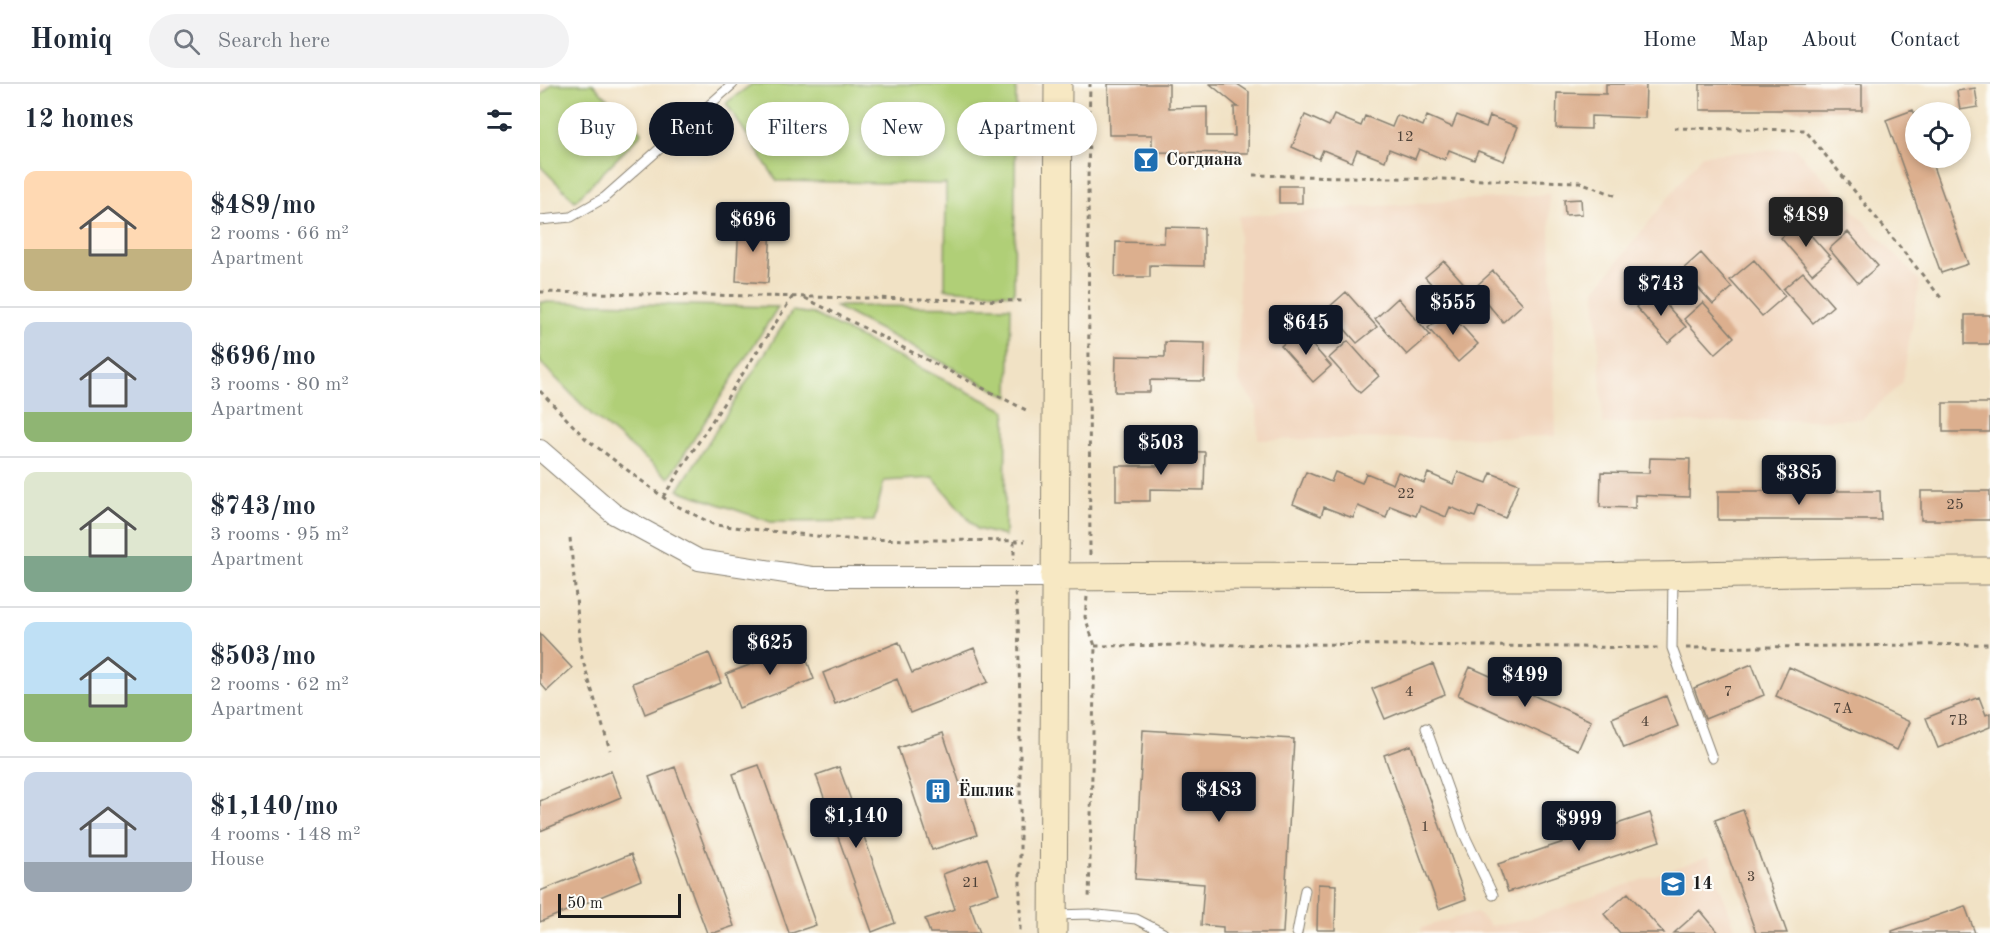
<!DOCTYPE html>
<html lang="en">
<head>
<meta charset="utf-8">
<style>
  body { margin:0; font-family:"Old Standard TT",serif; background:#f2f2f3; color:#1f2937; height:100vh; display:flex; flex-direction:column; font-size:22px; white-space:nowrap }
  * { box-sizing:border-box; margin:0 }
  p { font-size:20px; color:#747a83 }
  .icon { flex:none; width:33px; height:33px; fill:none; stroke:currentColor; stroke-width:2; stroke-linecap:round; stroke-linejoin:round }
  .map { position:relative; flex:1; overflow:hidden }
  .panel { display:flex; flex-direction:column; background:#fff; width:540px }
  .panel>* { flex:none }
  .guide { position:absolute; left:18px; top:18px; width:570px; height:54px; display:flex; gap:12px }
  .tools { position:absolute; left:1365px; top:18px; display:grid; gap:12px }
  .tools a { display:grid; place-items:center; width:66px; height:66px; border-radius:50%; background:#fff; box-shadow:0 3px 9px #0003; font-size:30px }
  .scale { position:absolute; left:18px; bottom:15px; width:123px; box-sizing:border-box; padding-left:6px; border:3px solid #1c1c1c; border-top:0; font-size:16px; line-height:21px; white-space:nowrap; color:#1c1c1c; -webkit-text-stroke:4px #fdfcf7; paint-order:stroke }
  .price { position:absolute; translate:-50% -51px; padding:0 14px; border-radius:6px; background:#111827; color:#fff; font-size:20px; line-height:39px; filter:drop-shadow(0 2px 3px #0008) }
  .price::after { content:''; position:absolute; left:50%; top:36px; width:18px; height:14px; margin-left:-9px; background:inherit; clip-path:polygon(0 0,100% 0,50% 100%) }
  .price.current { background:#222; color:#fff }
  ul { padding:0; list-style:none }
  li { display:flex; align-items:center; gap:18px; height:150px; padding:0 24px }
  li+li { border-top:2px solid #e0e1e3 }
  li span { display:grid; place-items:center; flex:none; width:168px; height:120px; border-radius:12px; color:#555 }
  li>.icon { margin-inline-start:auto }
  span .icon { width:72px; height:72px; fill:#fffc; stroke-width:1 }
  li b { font-size:26px }
  h2 { display:flex; justify-content:space-between; align-items:center; height:72px; padding:0 24px; font-size:26px }
  .tag { padding:0 21px; border-radius:27px; background:#fff; box-shadow:0 3px 9px #0003; font-size:21px; line-height:54px }
  .tag.current { background:#111827; color:#fff }
  header { display:flex; align-items:center; gap:36px; box-sizing:border-box; height:84px; padding:0 30px; background:#fff; border-bottom:2px solid #e0e1e3 }
  header strong { font-size:28px }
  nav { display:flex; gap:33px; margin-inline-start:auto; font-size:21px }
  .search { width:420px; height:54px; background:#f2f2f3; display:flex; align-items:center; gap:15px; box-sizing:border-box; padding:0 21px; border-radius:33px; color:#747a83; font-size:22px }
  main { display:flex; flex:1; min-height:0 }
  .map>svg:first-child { display:block }
  .built { fill:#f1d5bd }
  .green { fill:#b0cf77; stroke:#66764a; stroke-width:1.5 }
  .building { fill:#dcaf8e }
  .lines { fill:none; stroke-linecap:round; stroke-linejoin:round }
  .lane-casing { stroke:#867f70; stroke-width:11 }
  .street-casing { stroke:#867f70; stroke-width:22 }
  .secondary-casing { stroke:#867f70; stroke-width:29 }
  .path { stroke:#867f70; stroke-width:3; stroke-dasharray:4.5 4.5; stroke-linecap:butt }
  .lane { stroke:#fff; stroke-width:9 }
  .street { stroke:#fff; stroke-width:20 }
  .secondary { stroke:#f7e8c3; stroke-width:27 }
  .labels { text-anchor:middle; dominant-baseline:central; stroke-width:4.5; stroke-linejoin:round; paint-order:stroke }
  .number-label { font-size:15px; fill:#4c4138 }
  .poi-label { font-size:18px; font-weight:bold; fill:#1c1c1c; stroke:#fdfcf7; text-anchor:start }
</style>
</head>
<body>
<header>
<strong>Homiq</strong>
<div class="search"><svg class="icon" aria-label="search" viewBox="0 0 24 24"><circle cx="10" cy="10" r="6"/><path d="M15 15l6 6"/></svg>Search here</div>
<nav><a>Home</a><a>Map</a><a>About</a><a>Contact</a></nav>
</header>
<main>
<section class="panel">
<h2>12 homes<svg class="icon" aria-label="filters" viewBox="0 0 24 24"><path d="M4 7h16M4 17h16"/><circle cx="9" cy="7" r="2"/><circle cx="15" cy="17" r="2"/></svg></h2>
<ul>
<li><span style="background:linear-gradient(#ffd9b3 65%,#c2b280 0)"><svg class="icon" aria-label="home" viewBox="0 0 24 24"><path d="M3 11l9-7 9 7M6 9v11h12V9"/></svg></span><div><b>$489/mo</b><p>2 rooms · 66 m²</p><p>Apartment</p></div></li>
<li><span style="background:linear-gradient(#c9d6e8 75%,#8fb573 0)"><svg class="icon" aria-label="home" viewBox="0 0 24 24"><path d="M3 11l9-7 9 7M6 9v11h12V9"/></svg></span><div><b>$696/mo</b><p>3 rooms · 80 m²</p><p>Apartment</p></div></li>
<li><span style="background:linear-gradient(#dfe7d0 70%,#7fa58c 0)"><svg class="icon" aria-label="home" viewBox="0 0 24 24"><path d="M3 11l9-7 9 7M6 9v11h12V9"/></svg></span><div><b>$743/mo</b><p>3 rooms · 95 m²</p><p>Apartment</p></div></li>
<li><span style="background:linear-gradient(#bfe0f5 60%,#8fb573 0)"><svg class="icon" aria-label="home" viewBox="0 0 24 24"><path d="M3 11l9-7 9 7M6 9v11h12V9"/></svg></span><div><b>$503/mo</b><p>2 rooms · 62 m²</p><p>Apartment</p></div></li>
<li><span style="background:linear-gradient(#c9d6e8 75%,#9aa5b1 0)"><svg class="icon" aria-label="home" viewBox="0 0 24 24"><path d="M3 11l9-7 9 7M6 9v11h12V9"/></svg></span><div><b>$1,140/mo</b><p>4 rooms · 148 m²</p><p>House</p></div></li>
</ul>
</section>
<div class="map">
<svg width="1450" height="849" viewBox="0 0 1450 849">
  <rect width="100%" height="100%" fill="#fdfcf7"/>
  <filter id="ink" filterUnits="userSpaceOnUse"><feTurbulence type="fractalNoise" baseFrequency=".0167" numOctaves="2"/><feDisplacementMap in="SourceGraphic" scale="12" xChannelSelector="R" yChannelSelector="G"/><feConvolveMatrix kernelMatrix="1 2 1 2 8 2 1 2 1" color-interpolation-filters="sRGB"/></filter>
  <filter id="wash" filterUnits="userSpaceOnUse"><feTurbulence type="fractalNoise" baseFrequency=".008" numOctaves="4" result="noise"/><feDisplacementMap in="SourceGraphic" scale="24" xChannelSelector="R" yChannelSelector="G"/><feGaussianBlur stdDeviation="1.35" result="paint"/><feColorMatrix in="noise" values="0 0 0 0 0 0 0 0 0 0 0 0 0 0 0 0 0 1.4 0 .05"/><feComposite in="paint" operator="in"/></filter>
  <g filter="url(#wash)">
    <rect width="100%" height="100%" fill="#f1e2c5"/>
    <path class="built" d="M1255 64 1380 197 1362 299 1322 335 1063 340 1055 206 1162 71Z
      M1009 110 1016 352 718 356 717 323 699 298V132Z
      M1169 772 1197 849H882L881 844 936 828 951 842 995 833Z"/>
    <path class="green" d="M12 0H53L102 49 35 117 0 82V12Z
      M212 0H476L474 210 405 205 406 100 237 97 186 19Z
      M0 218 238 223 129 394 51 330 0 278Z
      M294 222 471 223 469 313Z
      M252 227 273 230 466 327 465 452 437 445 393 394 344 397 334 437 231 438 138 406Z"/>
    <g id="blocks">
      <path class="building" d="M568 0H629V24L667 23V52H695L694 23H698L670 0H697L709 8 708 69 612 68V51H569Z
        M1066 0H1106L1105 34 1051 32V45L1016 44 1017 9 1066 10Z
        M1160 0H1322V26H1160Z
        M1435 4 1438 23 1420 26 1417 7Z
        M1373 26 1376 34V74H1390L1428 180 1401 189 1346 36Z
        M765 31 789 42 794 31 821 42 825 32 852 43 857 31 883 42 887 32 912 43 917 31 946 43 950 32 978 43 964 77 938 67 934 76 909 66 905 76 879 65 875 75 849 65 845 77 817 66 812 78 783 66 779 75 752 63Z
        M739 102H762V119H739Z
        M1041 115 1042 130 1025 131 1024 116Z
        M1259 138 1291 174 1272 190 1241 154Z
        M199 140 231 142 228 199 196 197Z
        M625 143 664 144V182L610 181V193H575L576 158 624 159Z
        M1308 148 1338 182 1318 199 1289 165Z
        M1161 169 1192 204 1173 220 1142 186Z
        M1214 176 1245 212 1222 232 1190 196Z
        M904 177 936 213 917 229 885 193Z
        M953 187 983 220 963 238 934 204Z
        M1263 188 1293 222 1273 239 1243 205Z
        M1114 207 1146 243 1128 259 1096 223Z
        M806 208 837 243 817 259 787 225Z
        M858 214 890 251 867 271 835 235Z
        M1163 218 1194 253 1175 270 1144 235Z
        M908 227 938 260 918 278 888 244Z
        M1425 231H1450V260H1425Z
        M759 246 791 282 773 298 741 262Z
        M808 257 839 292 820 309 789 274Z
        M625 258 665 259 664 297 610 296V308H575L576 272 625 273Z
        M1403 319H1450V348H1403Z
        M625 367 665 368 664 406 610 405V417H576V382H625Z
        M1110 374 1150 375 1149 413 1095 411V424L1060 423 1061 388 1109 389Z
        M766 388 791 398 795 388 822 399 826 389 853 400 858 388 884 399 888 389 913 400 918 388 947 399 951 389 979 400 965 434 939 423 935 433 910 423 906 433 880 422 876 432 850 422 846 434 818 422 813 434 784 423 781 432 753 420Z
        M1178 407H1340L1341 436H1178Z
        M1381 407H1450V436H1381Z
        M0 550 32 584 7 607 0 599Z
        M359 558 372 589 434 564 448 598 370 629 357 595 295 620 283 589Z
        M261 561 274 595 199 624 186 590Z
        M169 569 181 599 105 630 93 599Z
        M893 580 905 610 845 635 832 605Z
        M1212 580 1224 611 1165 635 1154 604Z
        M930 583 1051 637 1038 666 918 611Z
        M1249 583 1370 638 1357 666 1236 612Z
        M1126 612 1138 642 1084 664 1072 634Z
        M1439 613 1446 631 1450 629V643L1398 664 1386 634Z
        M603 646 754 655 743 849H683V843L661 841 664 800 595 795Z
        M403 649 437 751 392 766 358 664Z
        M871 661 926 815 899 825 844 671Z
        M219 681 276 841 252 849H249L193 690Z
        M135 683 194 842 174 849H167L109 693Z
        M299 683 355 839 332 848 276 691Z
        M71 687 81 713 0 747V717Z
        M1203 726 1247 849H1216L1175 736Z
        M1110 729 1120 757 968 808 958 780Z
        M91 770 101 796 0 838V807Z
        M447 774 459 809 429 819 440 849H390L385 835 415 825 403 790Z
        M778 800 796 801 795 846H777Z
        M1088 809 1124 849H1080L1064 830Z
        M1425 822 1435 849H1352V847Z
        M1160 826 1179 849H1134Z"/>
    </g>
  </g>
  <g filter="url(#ink)">
    <use href="#blocks" fill-opacity="0" stroke="#867f70" stroke-width="1.5"/>
    <g class="lines">
      <g class="lane-casing">
        <path id="lane" d="M0 136 31 133 64 114 193 0
          M1133 493 1132 564 1172 674
          M886 644 924 750 953 811
          M515 831 549 830 596 835 623 849
          M757 849 765 806"/>
      </g>
      <g class="street-casing">
        <path id="street" d="M0 366 74 430 159 476 272 493H514"/>
      </g>
      <g class="secondary-casing">
        <path id="secondary" d="M514 493C686 491 859 493 1031 493 1171 492 1310 486 1450 487
          M513 849 518 0"/>
      </g>
      <path class="path" d="M1134 44 1265 46 1402 215
        M713 91 1040 98 1077 112
        M0 208 486 217
        M265 214 486 326
        M0 307 45 354 123 413 131 419 175 441 304 455 485 457
        M123 413 253 212
        M30 454 42 574 70 666
        M474 457V476
        M550 471 548 96 550 0
        M475 509 478 534 480 623V849
        M547 513 545 533 555 562 549 817
        M555 562 766 560 1121 564
        M1146 564 1450 560"/>
      <use href="#lane" class="lane"/>
      <use href="#street" class="street"/>
      <use href="#secondary" class="secondary"/>
    </g>
  </g>
  <defs>
    <g id="bar-square" transform="scale(1.35)"><rect x="-9" y="-9" width="18" height="18" rx="4" fill="#1f6fb2" stroke="#fdfcf7"/><path d="M-6-5H6L.8 .8V4.5H3.5V6h-7V4.5H-.8V.8Z" fill="#fff"/></g>
    <g id="building-square" transform="scale(1.35)"><rect x="-9" y="-9" width="18" height="18" rx="4" fill="#1f6fb2" stroke="#fdfcf7"/><path d="M-4-6H4V6H1V3H-1V6H-4ZM-2.5-4.3h1.7v1.8h-1.7ZM.8-4.3h1.7v1.8H.8ZM-2.5-1h1.7V.8h-1.7ZM.8-1h1.7V.8H.8Z" fill="#fff"/></g>
    <g id="school-square" transform="scale(1.35)"><rect x="-9" y="-9" width="18" height="18" rx="4" fill="#1f6fb2" stroke="#fdfcf7"/><path d="M0-5L7-2L0 1L-7-2ZM-4 1L0 2.5L4 1V4Q0 6-4 4Z" fill="#fff"/></g>
  </defs>
  <g fill-rule="evenodd">
    <use href="#bar-square" x="606" y="76"/>
    <use href="#building-square" x="398" y="707"/>
    <use href="#school-square" x="1133" y="800"/>
  </g>
  <g class="labels">
    <g class="number-label">
      <text x="865" y="53">12</text>
      <text x="866" y="410">22</text>
      <text x="1415" y="421">25</text>
      <text x="869" y="608">4</text>
      <text x="1188" y="608">7</text>
      <text x="1303" y="625">7A</text>
      <text x="1418" y="637">7B</text>
      <text x="1105" y="638">4</text>
      <text x="885" y="743">1</text>
      <text x="1211" y="793">3</text>
      <text x="431" y="799">21</text>
    </g>
    <g class="poi-label">
      <text x="626" y="76">Согдиана</text>
      <text x="418" y="707">Ёшлик</text>
      <text x="1152" y="800">14</text>
    </g>
  </g>
</svg>
<div class="tools">
<a><svg class="icon" aria-label="locate" viewBox="0 0 24 24"><circle cx="12" cy="12" r="6"/><path d="M12 2v4M12 18v4M2 12h4M18 12h4"/></svg></a>
</div>
<div class="scale">50 m</div>
<b class="price current" style="left:1266px;top:164px">$489</b>
<b class="price" style="left:213px;top:169px">$696</b>
<b class="price" style="left:1121px;top:233px">$743</b>
<b class="price" style="left:913px;top:252px">$555</b>
<b class="price" style="left:766px;top:272px">$645</b>
<b class="price" style="left:621px;top:392px">$503</b>
<b class="price" style="left:1259px;top:422px">$385</b>
<b class="price" style="left:230px;top:592px">$625</b>
<b class="price" style="left:985px;top:624px">$499</b>
<b class="price" style="left:679px;top:739px">$483</b>
<b class="price" style="left:316px;top:765px">$1,140</b>
<b class="price" style="left:1039px;top:768px">$999</b>
<div class="guide">
<a class="tag">Buy</a>
<a class="tag current">Rent</a>
<a class="tag">Filters</a>
<a class="tag">New</a>
<a class="tag">Apartment</a>
</div>
</div>
</main>
</body>
</html>
